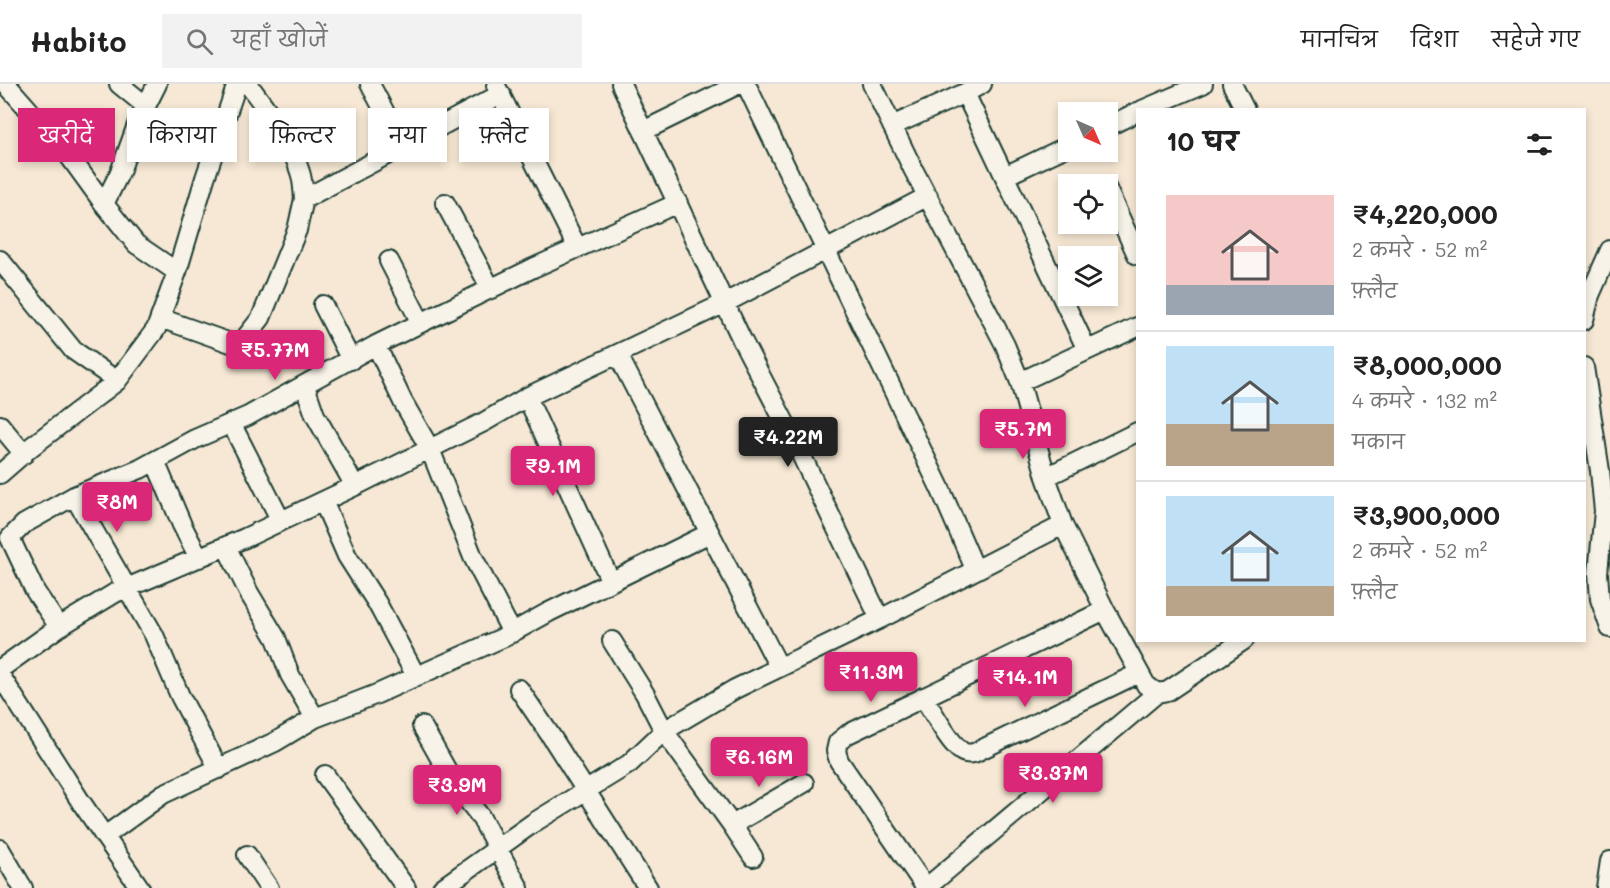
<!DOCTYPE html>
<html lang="hi">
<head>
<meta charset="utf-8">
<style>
  body { margin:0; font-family:Mali,"Playpen Sans Deva",sans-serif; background:#f2f2f2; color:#222; height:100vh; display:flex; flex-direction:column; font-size:22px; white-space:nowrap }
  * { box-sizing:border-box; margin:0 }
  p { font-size:20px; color:#767676 }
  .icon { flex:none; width:33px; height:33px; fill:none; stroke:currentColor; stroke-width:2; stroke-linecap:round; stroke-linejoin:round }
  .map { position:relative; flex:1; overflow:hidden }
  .sheet { position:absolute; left:1136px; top:24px; width:450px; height:534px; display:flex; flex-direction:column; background:#fff; border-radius:0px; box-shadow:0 3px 9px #0003 }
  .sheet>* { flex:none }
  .top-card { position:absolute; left:18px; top:24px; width:570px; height:54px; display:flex; gap:12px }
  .needle { width:39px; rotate:135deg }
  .fabs { position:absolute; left:1058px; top:18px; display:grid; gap:12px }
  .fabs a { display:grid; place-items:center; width:60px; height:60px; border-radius:0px; background:#fff; box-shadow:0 3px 9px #0003; font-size:30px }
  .price { position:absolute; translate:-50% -51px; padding:0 14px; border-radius:6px; background:#db2777; color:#fff; font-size:20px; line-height:39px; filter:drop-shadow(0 2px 3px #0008) }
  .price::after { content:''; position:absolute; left:50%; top:36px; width:18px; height:14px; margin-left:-9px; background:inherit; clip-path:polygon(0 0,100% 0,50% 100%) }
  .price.active { background:#222; color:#fff }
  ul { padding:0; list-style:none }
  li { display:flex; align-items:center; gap:18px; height:150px; padding:0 30px }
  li+li { border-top:2px solid #e0e0e0 }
  li span { display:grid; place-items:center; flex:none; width:168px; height:120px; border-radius:0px; color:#555 }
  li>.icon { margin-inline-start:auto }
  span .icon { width:72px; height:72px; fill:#fffc; stroke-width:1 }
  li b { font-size:26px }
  h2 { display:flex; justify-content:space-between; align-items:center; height:72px; padding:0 30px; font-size:26px }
  .tag { padding:0 21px; border-radius:0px; background:#fff; box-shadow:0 3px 9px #0003; font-size:21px; line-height:54px }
  .tag.active { background:#db2777; color:#fff }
  header { display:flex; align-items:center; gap:36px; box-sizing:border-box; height:84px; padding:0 30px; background:#fff; border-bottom:2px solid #e0e0e0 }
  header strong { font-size:28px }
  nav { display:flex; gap:33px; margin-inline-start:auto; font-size:21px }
  .search { width:420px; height:54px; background:#f2f2f2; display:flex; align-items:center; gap:15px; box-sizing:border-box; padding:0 21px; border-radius:0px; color:#767676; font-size:22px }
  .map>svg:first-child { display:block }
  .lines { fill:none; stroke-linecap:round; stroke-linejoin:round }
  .minor-casing { stroke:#1f3d34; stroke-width:22 }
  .minor { stroke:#f7f3e8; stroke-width:18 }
</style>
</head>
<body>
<header>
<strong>Habito</strong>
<div class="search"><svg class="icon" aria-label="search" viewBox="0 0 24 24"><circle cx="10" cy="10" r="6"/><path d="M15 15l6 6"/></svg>यहाँ खोजें</div>
<nav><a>मानचित्र</a><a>दिशा</a><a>सहेजे गए</a></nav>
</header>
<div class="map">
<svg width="1610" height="804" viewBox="0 0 1610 804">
  <rect width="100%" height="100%" fill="#f6e8d4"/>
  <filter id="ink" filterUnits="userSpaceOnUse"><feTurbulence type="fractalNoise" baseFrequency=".0167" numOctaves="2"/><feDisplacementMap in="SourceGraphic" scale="12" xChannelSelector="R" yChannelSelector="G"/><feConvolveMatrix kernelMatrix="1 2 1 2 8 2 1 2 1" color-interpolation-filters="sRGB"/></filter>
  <g filter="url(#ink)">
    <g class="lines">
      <g class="minor-casing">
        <path id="minor" d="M6 0 67 69 104 120 136 160 177 188
          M119 0 146 22
          M248 0C268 27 290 55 300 88 303 96 303 106 304 115
          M370 0 403 63
          M621 0 742 256 795 358 880 535
          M746 0 940 404 975 485
          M872 0 913 85 1005 261 1020 298 1046 393 1063 441 1105 526 1146 601 1157 609 1168 607 1244 556
          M1232 0 1245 26
          M496 2 577 163
          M965 9 982 0
          M1142 26 1203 0
          M892 42 965 9 1087 266
          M1107 43 1137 28
          M643 47 739 0
          M1005 92 1068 62
          M1107 105 1137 171
          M445 119 491 205
          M104 120 120 88 138 38 157 0
          M0 176 73 266 117 297
          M389 177 421 239
          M323 221 351 276
          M160 234 239 262 261 234 297 146 304 115 501 10
          M1584 236 1590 211 1610 166
          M376 261 403 318 430 365 473 473 512 549
          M618 271 779 583
          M1584 283 1600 387 1604 427 1598 489 1600 515 1610 544
          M1020 298 1137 243
          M305 302 315 331 355 402
          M527 313 611 498
          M231 339 281 437
          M0 341 24 370
          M155 377 182 441 199 474
          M0 390 31 363 117 297 156 245 177 188 205 94 237 0
          M1046 393 1137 348
          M74 412 154 551 180 612 219 685
          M323 417 347 472 377 519 416 592
          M226 462 249 509 276 554 290 591 315 634
          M59 543 35 507 10 454 24 440 74 412 140 385 195 355 248 332 376 261 533 184 678 119
          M612 557 645 610 664 647 732 741 753 773
          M0 585 59 543 115 509 245 454 355 402 484 338 527 313 725 219 928 112
          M0 591 79 715 140 804
          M519 605 551 652 648 804
          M923 613C933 627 948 657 960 666 964 670 969 670 974 669L1139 589
          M422 642 454 699 480 732 519 804
          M325 691 406 804
          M732 741 804 699
          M105 752 163 710 275 658 315 634 377 610 502 554 549 528 710 449
          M0 765 23 804
          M247 771 269 804
          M442 804 533 739 629 680 664 647 735 605 880 535 1063 441
          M926 804 839 677 836 667 838 658 848 650 1105 526
          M926 804 1157 609
          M1606 804 1610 777"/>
      </g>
      <use href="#minor" class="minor"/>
    </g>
  </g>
</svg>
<div class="fabs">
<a><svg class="needle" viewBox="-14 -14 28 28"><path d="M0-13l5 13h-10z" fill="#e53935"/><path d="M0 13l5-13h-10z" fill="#767676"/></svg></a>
<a><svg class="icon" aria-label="locate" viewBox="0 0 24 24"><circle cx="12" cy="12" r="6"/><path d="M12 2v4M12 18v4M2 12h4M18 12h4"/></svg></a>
<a><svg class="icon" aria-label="layers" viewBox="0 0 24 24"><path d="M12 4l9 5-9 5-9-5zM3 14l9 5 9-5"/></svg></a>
</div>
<b class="price" style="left:275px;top:297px">₹5.77M</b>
<b class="price" style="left:1023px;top:376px">₹5.7M</b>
<b class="price active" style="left:788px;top:384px">₹4.22M</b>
<b class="price" style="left:553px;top:413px">₹9.1M</b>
<b class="price" style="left:117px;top:449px">₹8M</b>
<b class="price" style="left:871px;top:619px">₹11.3M</b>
<b class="price" style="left:1025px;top:624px">₹14.1M</b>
<b class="price" style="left:759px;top:704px">₹6.16M</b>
<b class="price" style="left:1053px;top:720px">₹3.37M</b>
<b class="price" style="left:457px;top:732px">₹3.9M</b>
<div class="top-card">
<a class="tag active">खरीदें</a>
<a class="tag">किराया</a>
<a class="tag">फ़िल्टर</a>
<a class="tag">नया</a>
<a class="tag">फ़्लैट</a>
</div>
<section class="sheet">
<h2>10 घर<svg class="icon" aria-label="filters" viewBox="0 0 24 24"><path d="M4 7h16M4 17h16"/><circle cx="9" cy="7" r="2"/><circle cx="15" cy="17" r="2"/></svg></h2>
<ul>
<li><span style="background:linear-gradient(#f6c9c9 75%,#9aa5b1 0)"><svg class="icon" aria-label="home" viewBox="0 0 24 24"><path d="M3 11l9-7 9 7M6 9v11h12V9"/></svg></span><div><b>₹4,220,000</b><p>2 कमरे · 52 m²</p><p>फ़्लैट</p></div></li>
<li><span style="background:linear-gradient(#bfe0f5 65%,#b9a48a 0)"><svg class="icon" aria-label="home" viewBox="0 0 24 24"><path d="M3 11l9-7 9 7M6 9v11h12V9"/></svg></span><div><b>₹8,000,000</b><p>4 कमरे · 132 m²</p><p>मकान</p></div></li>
<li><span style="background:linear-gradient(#bfe0f5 75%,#b9a48a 0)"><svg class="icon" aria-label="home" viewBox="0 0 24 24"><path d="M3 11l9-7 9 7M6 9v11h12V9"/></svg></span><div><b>₹3,900,000</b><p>2 कमरे · 52 m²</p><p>फ़्लैट</p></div></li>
</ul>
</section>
</div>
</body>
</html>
